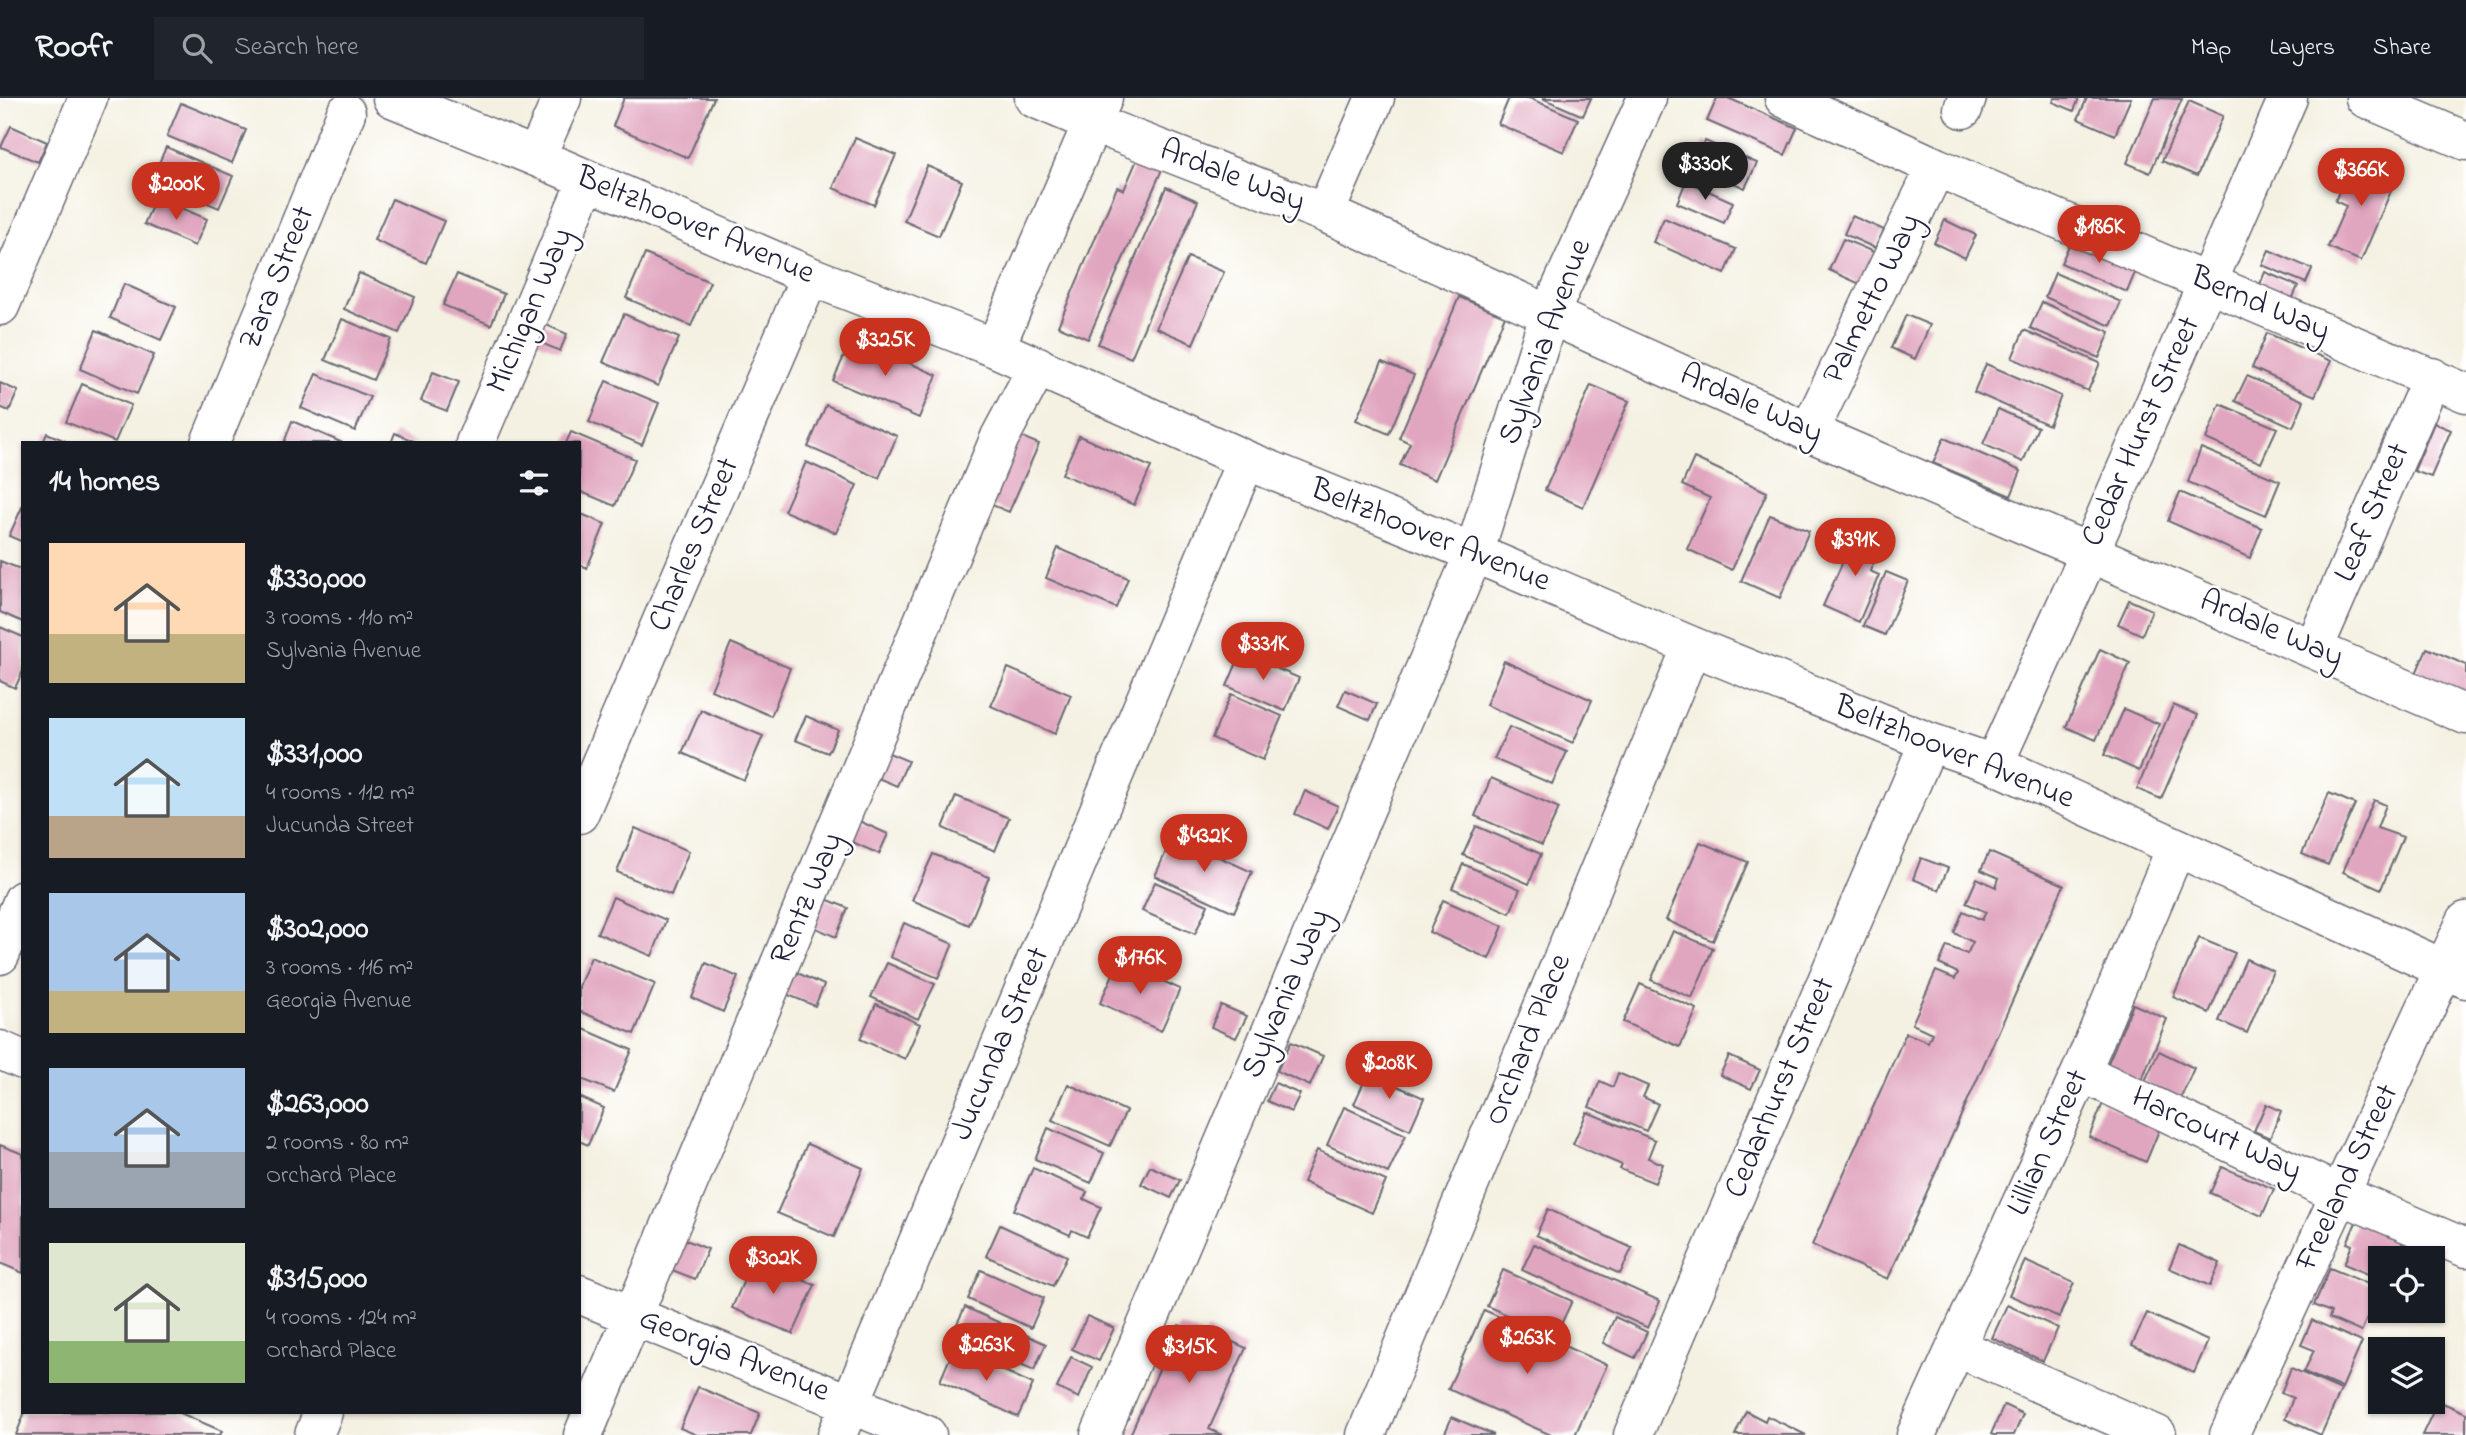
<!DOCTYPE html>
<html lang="en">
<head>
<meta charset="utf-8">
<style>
  body { margin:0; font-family:"Indie Flower",sans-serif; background:#20242c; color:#f1f3f6; height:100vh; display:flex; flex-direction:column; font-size:26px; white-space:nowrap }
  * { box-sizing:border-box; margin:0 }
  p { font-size:23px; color:#9ea1a6 }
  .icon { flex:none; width:38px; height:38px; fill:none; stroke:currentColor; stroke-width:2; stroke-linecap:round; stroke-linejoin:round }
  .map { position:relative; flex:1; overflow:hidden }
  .side { position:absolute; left:21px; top:343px; width:560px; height:973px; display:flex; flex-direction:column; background:#171b24; border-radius:0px; box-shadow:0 2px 5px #0004 }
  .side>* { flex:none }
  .buttons { position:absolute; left:2368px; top:1148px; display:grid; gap:14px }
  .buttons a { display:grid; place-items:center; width:77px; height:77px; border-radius:0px; background:#171b24; box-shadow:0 2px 5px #0004; font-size:35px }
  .price { position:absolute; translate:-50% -60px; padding:0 16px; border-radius:24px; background:#c8321e; color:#fff; font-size:23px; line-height:46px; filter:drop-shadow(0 2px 4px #0008) }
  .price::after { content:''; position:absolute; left:50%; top:42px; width:21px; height:16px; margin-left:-10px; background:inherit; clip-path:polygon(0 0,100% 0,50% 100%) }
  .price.on { background:#222; color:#fff }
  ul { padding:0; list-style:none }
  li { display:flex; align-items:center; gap:21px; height:175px; padding:0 28px }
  li span { display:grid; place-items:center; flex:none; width:196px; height:140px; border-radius:0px; color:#555 }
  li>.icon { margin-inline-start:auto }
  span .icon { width:84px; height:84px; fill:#fffc; stroke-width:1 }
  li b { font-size:30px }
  h2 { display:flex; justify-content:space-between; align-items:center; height:84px; padding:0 28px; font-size:30px }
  header { display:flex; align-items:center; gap:42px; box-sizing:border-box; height:98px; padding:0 35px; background:#171b24; border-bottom:2px solid #363941 }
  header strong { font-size:33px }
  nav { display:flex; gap:38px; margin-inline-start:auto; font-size:24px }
  .search { width:490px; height:63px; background:#20242c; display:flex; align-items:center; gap:18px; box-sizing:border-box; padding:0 24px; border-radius:0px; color:#9ea1a6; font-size:26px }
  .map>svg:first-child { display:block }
  .building { fill:#e1a6bf }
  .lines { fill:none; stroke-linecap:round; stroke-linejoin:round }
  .minor-casing { stroke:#6c6a75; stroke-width:41 }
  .minor { stroke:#fff; stroke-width:38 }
  .labels { text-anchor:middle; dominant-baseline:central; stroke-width:5; stroke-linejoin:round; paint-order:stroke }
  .street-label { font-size:32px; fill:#22223b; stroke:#fff }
</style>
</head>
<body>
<header>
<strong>Roofr</strong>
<div class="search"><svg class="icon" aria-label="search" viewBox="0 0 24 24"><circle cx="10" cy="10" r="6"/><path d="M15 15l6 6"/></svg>Search here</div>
<nav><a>Map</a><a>Layers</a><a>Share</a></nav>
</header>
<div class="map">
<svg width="2466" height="1337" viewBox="0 0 2466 1337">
  <rect width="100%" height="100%" fill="#fff"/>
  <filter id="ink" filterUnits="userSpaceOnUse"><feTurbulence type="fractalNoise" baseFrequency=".0143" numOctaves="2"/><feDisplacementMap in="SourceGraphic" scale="14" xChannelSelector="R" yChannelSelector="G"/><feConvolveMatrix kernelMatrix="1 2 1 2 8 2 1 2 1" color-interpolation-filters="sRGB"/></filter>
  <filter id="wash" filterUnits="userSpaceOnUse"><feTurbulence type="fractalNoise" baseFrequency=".00686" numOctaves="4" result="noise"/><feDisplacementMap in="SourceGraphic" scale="28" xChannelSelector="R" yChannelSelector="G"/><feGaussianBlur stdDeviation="1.57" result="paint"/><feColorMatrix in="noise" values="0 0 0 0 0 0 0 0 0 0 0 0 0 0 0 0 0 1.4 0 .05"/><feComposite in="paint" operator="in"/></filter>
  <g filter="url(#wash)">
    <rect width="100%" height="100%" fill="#f4f1e2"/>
    <g id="blocks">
      <path class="building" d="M624 0H714L688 60 613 28Z
        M1509 0H1529L1578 21 1564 54 1498 26Z
        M1542 0H1591L1583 18Z
        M1717 0H1728L1797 30 1785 57 1707 23Z
        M2055 0H2079L2074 13 2053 4Z
        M2087 0H2131L2115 37 2078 21Z
        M2155 0 2182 1 2150 75 2127 65Z
        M2189 3 2223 18 2197 78 2162 63Z
        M181 5 246 32 232 65 167 38Z
        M11 28 47 44 38 64 1 49Z
        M855 40 896 57 874 107 833 90Z
        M1705 43 1757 65 1745 90 1694 68Z
        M166 49 233 78 219 110 152 81Z
        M1139 57 1164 67 1088 241 1058 228 1117 89 1124 92Z
        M2353 60 2397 79 2361 163 2328 149 2346 108 2335 103Z
        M927 68 962 83 939 138 904 123Z
        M1686 83 1733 104 1724 125 1677 105Z
        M1166 89 1198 103 1131 260 1098 246Z
        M156 99 207 121 195 148 144 126Z
        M392 101 444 123 426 165 374 142Z
        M1852 118 1884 132 1875 150 1844 136Z
        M1664 120 1736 151 1725 176 1653 144Z
        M1945 122 1976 137 1965 160 1934 145Z
        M1843 141 1876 155 1862 187 1829 172Z
        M2072 141 2137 170 2127 194 2061 165Z
        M2269 152 2312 171 2306 185 2262 167Z
        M645 156 710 184 691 228 626 200Z
        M1188 159 1224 174 1193 246 1156 230Z
        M2265 174 2298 188 2291 204 2259 189Z
        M359 175 415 199 399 235 344 211Z
        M2055 175 2121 204 2111 228 2045 199Z
        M457 176 504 196 491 227 443 207Z
        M124 186 176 209 161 242 110 220Z
        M1459 199 1505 218 1435 382 1400 367 1410 345 1399 340Z
        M2042 204 2110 234 2099 260 2030 230Z
        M624 216 679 240 658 288 603 264Z
        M1906 217 1930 227 1915 261 1891 250Z
        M342 221 391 241 373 282 325 262Z
        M535 222 567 236 560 253 527 239Z
        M96 232 154 257 137 296 80 271Z
        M2024 232 2100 265 2088 293 2012 260Z
        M2267 235 2331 263 2315 298 2252 270Z
        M852 240 937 277 919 320 833 283Z
        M1382 264 1414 277 1389 336 1356 322Z
        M1986 266 2061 298 2049 327 1974 294Z
        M433 274 459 284 447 313 421 303Z
        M316 276 370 299 355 333 301 310Z
        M2247 278 2304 303 2293 329 2235 303Z
        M606 283 659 305 642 347 589 324Z
        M0 285 18 293 9 313 0 309Z
        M82 286 131 307 115 344 66 324Z
        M1591 287 1629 303 1583 409 1545 392Z
        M2220 306 2277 330 2261 365 2206 341Z
        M826 307 897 338 879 380 808 349Z
        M1998 311 2038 329 2023 364 1983 346Z
        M292 323 343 345H284Z
        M2434 325 2451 332 2431 379 2414 373Z
        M571 334 635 361 615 408 579 393V345H566Z
        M1009 334 1039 346 1009 414 980 402Z
        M47 335 70 345H43Z
        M395 335 418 345H391Z
        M1079 338 1151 369 1134 407 1062 376Z
        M1944 340 2021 373 2011 398 1933 365Z
        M2201 350 2280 383 2266 417 2188 384Z
        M1694 360 1767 394 1732 472 1687 451 1710 400 1682 387Z
        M806 364 857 387 836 435 784 413Z
        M2180 394 2262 430 2250 460 2168 423Z
        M23 407V444L9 438Z
        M579 415 605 426 587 470 579 466Z
        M1770 417 1809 433 1780 500 1741 483Z
        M1857 432 1883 444 1870 473 1879 477 1859 524 1823 508Z
        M1058 450 1128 480 1116 510 1046 480Z
        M0 463 23 472V524L0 514Z
        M1886 474 1908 483 1885 537 1863 528Z
        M2129 502 2152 512 2142 537 2118 526Z
        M0 529 23 539V573L15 590 0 583Z
        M731 545 790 570 771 618 711 592Z
        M2427 550 2466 567V603L2414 580Z
        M2100 551 2130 565 2096 642 2066 629Z
        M1241 555 1299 580 1285 613 1227 588Z
        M1504 563 1592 602 1573 645 1486 607Z
        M1008 570 1071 597 1055 636 991 608Z
        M1345 592 1377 606 1370 622 1338 608Z
        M1231 596 1282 618 1263 662 1212 640Z
        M2173 607 2198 617 2161 701 2137 691Z
        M2124 611 2159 626 2139 673 2104 657Z
        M701 612 763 638 744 682 682 655Z
        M806 618 838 632 828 655 795 642Z
        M1509 629 1567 654 1552 686 1494 661Z
        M884 653 908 663 897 688 873 678Z
        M1491 680 1559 710 1542 747 1475 718Z
        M1305 693 1338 708 1328 731 1295 716Z
        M2329 695 2355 706 2328 767 2302 756Z
        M956 698 1009 720 995 753 943 730Z
        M2374 702 2386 707 2377 730 2403 739 2381 791 2343 774Z
        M859 723 888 736 879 756 850 743Z
        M1476 728 1541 756 1529 786 1463 757Z
        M635 730 689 753 671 797 617 774Z
        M1173 738 1252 774 1234 814 1155 778Z
        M1700 744 1748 764 1713 843 1666 822Z
        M1989 754 2064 787 1888 1181 1812 1147 1906 935 1928 944 1932 935 1912 926 1936 873 1955 881 1958 875 1939 866 1947 848 1967 856 1973 844 1954 835 1963 813 1982 822 1986 814 1966 805 1977 780 1996 789 1999 780 1981 772Z
        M933 756 989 779 969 827 912 802Z
        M1921 760 1948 770 1939 792 1913 781Z
        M1463 766 1520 791 1510 815 1452 790Z
        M1155 784 1208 807 1195 836 1142 813Z
        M613 799 666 822 652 858 597 835Z
        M821 799 848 810 836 839 809 827Z
        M1443 802 1503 828 1489 861 1429 834Z
        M904 825 953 846 938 880 890 859Z
        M1673 833 1713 850 1692 900 1651 882Z
        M2199 840 2235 855 2209 915 2173 899Z
        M591 859 655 886 634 936 579 913V888Z
        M2246 861 2273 873 2247 935 2219 923Z
        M1119 863 1180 891 1161 933 1100 905Z
        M706 865 738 879 723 914 692 900Z
        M887 865 935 886 918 921 871 899Z
        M791 872 824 887 815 908 781 894Z
        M1640 886 1697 911 1680 949 1623 924Z
        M876 906 920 926 905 961 860 941Z
        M2133 906 2167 921 2141 984 2106 970Z
        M1221 907 1247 918 1236 940 1211 929Z
        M579 929 632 952 614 994 579 980Z
        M1291 944 1323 958 1310 988 1277 973Z
        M2159 953 2194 970 2180 1002 2144 985Z
        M1729 958 1760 972 1751 991 1720 977Z
        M1368 975 1424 1000 1410 1032 1354 1006Z
        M1618 975 1648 988 1643 999 1658 1006 1646 1033 1589 1009 1600 983 1613 989Z
        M1275 985 1300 996 1291 1014 1267 1003Z
        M1068 986 1126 1013 1110 1048 1052 1022Z
        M579 999 604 1010 588 1047 579 1043Z
        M2103 1005 2160 1030 2146 1064 2089 1039Z
        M2266 1006 2281 1013 2270 1040 2254 1033Z
        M1344 1009 1406 1037 1388 1075 1327 1047Z
        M1587 1014 1655 1042 1648 1060 1663 1066 1655 1085 1620 1071 1622 1067 1573 1046Z
        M1048 1030 1104 1055 1091 1085 1035 1061Z
        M807 1046 863 1070 834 1139 777 1115Z
        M0 1047 23 1056V1175L0 1165Z
        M1317 1052 1386 1083 1372 1115 1303 1084Z
        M1150 1068 1180 1082 1171 1100 1141 1086Z
        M2222 1069 2274 1091 2262 1118 2210 1095Z
        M1033 1070 1087 1094 1084 1101 1101 1109 1087 1139 1072 1132 1070 1137 1014 1112Z
        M1548 1111 1632 1150 1620 1176 1536 1137Z
        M2360 1115 2407 1135 2396 1160H2380V1181L2344 1166 2352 1147 2347 1145Z
        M1000 1127 1067 1158 1053 1188 986 1158Z
        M676 1138 708 1151 695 1181 662 1168Z
        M1534 1146 1660 1203 1648 1230 1522 1172Z
        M2179 1147 2220 1165 2210 1188 2169 1170Z
        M753 1161 815 1187 793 1236 732 1210Z
        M2025 1163 2074 1185 2059 1219 2009 1197Z
        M2330 1170 2380 1191 2361 1234 2329 1220 2331 1214 2314 1207Z
        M981 1172 1044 1200 1031 1230 968 1201Z
        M1503 1172 1572 1203 1555 1239 1487 1208Z
        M2007 1207 2058 1230 2043 1263 1992 1240Z
        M965 1209 1046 1246 1034 1272 952 1236Z
        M1484 1212 1607 1267 1575 1337H1551L1448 1291Z
        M2147 1215 2208 1243 2194 1275 2132 1247Z
        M1087 1218 1114 1230 1099 1263 1072 1251Z
        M1615 1219 1647 1234 1635 1260 1603 1245Z
        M2312 1222 2362 1244 2342 1290 2304 1274 2314 1252 2301 1247Z
        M1179 1227 1205 1238 1207 1232 1246 1250 1209 1331 1222 1337H1130Z
        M954 1250 1033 1286 1018 1319 940 1283Z
        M1071 1259 1092 1269 1079 1300 1057 1290Z
        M2291 1270 2341 1292 2321 1337 2285 1321 2293 1300 2281 1295Z
        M698 1289 760 1315 751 1337H697L680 1330Z
        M2438 1303 2466 1315V1337H2422Z
        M2004 1307 2023 1316 2014 1337H1993L1991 1336Z
        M1746 1313 1765 1323 1767 1318 1806 1337H1735Z
        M25 1314H178L222 1333 220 1337H16Z
        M1452 1319 1494 1337H1444Z"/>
    </g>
  </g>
  <g filter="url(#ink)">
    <use href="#blocks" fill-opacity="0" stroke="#6c6a75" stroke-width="2"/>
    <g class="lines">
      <g class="minor-casing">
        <path id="minor" d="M392 0 536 59 810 178 995 250 1246 362 1474 455 1692 548 1929 644 1994 666 2466 881
          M1034 0 1093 25 1325 115 1809 334 2466 617
          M1784 0 1936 69 2466 295
          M2365 0 2466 43
          M1963 11 1967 0
          M536 59 562 0
          M1325 115 1375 0
          M0 208 88 0
          M995 250 1103 0
          M1809 334 1936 69
          M210 345 346 15
          M475 345 587 82
          M2314 550 2432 279
          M1994 666 2090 454 2288 0
          M579 716 810 178
          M0 857 23 802
          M0 952 23 962
          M2081 974 2341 1097 2466 1150
          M579 1196 927 1337
          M1956 1249 2157 1337
          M314 1337 323 1314
          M583 1337 1000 339 1038 268
          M837 1337 1246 362
          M1100 1337 1474 455 1549 217 1647 0
          M1366 1337 1692 548
          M1633 1337 1929 644
          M1916 1337 2081 974 2176 750
          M2229 1337 2466 823"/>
      </g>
      <use href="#minor" class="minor"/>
    </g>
  </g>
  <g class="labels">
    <g class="street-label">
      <text transform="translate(1232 79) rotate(21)">Ardale Way</text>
      <text transform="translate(695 128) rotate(23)">Beltzhoover Avenue</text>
      <text transform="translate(278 180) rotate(-68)">Zara Street</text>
      <text transform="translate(1873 201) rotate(-64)">Palmetto Way</text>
      <text transform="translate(2260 207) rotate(23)">Bernd Way</text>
      <text transform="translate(531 213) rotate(-67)">Michigan Way</text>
      <text transform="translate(1546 244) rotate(-70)">Sylvania Avenue</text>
      <text transform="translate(1751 307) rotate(24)">Ardale Way</text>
      <text transform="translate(2142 334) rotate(-66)">Cedar Hurst Street</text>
      <text transform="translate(2373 415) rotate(-67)">Leaf Street</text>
      <text transform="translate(1430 438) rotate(22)">Beltzhoover Avenue</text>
      <text transform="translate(695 447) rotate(-67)">Charles Street</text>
      <text transform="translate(2271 532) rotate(23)">Ardale Way</text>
      <text transform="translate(1954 655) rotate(22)">Beltzhoover Avenue</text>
      <text transform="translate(808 801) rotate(-67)">Rentz Way</text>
      <text transform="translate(1287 896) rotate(-67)">Sylvania Way</text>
      <text transform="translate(1529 942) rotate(-68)">Orchard Place</text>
      <text transform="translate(1001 946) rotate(-67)">Jucunda Street</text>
      <text transform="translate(1781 990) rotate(-67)">Cedarhurst Street</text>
      <text transform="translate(2216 1037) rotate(25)">Harcourt Way</text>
      <text transform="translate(2049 1045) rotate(-66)">Lillian Street</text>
      <text transform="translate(2348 1080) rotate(-65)">Freeland Street</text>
      <text transform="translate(734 1258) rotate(22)">Georgia Avenue</text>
    </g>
  </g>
</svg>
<div class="buttons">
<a><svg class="icon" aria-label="locate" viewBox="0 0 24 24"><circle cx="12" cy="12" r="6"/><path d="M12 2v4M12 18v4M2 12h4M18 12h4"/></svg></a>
<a><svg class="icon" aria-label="layers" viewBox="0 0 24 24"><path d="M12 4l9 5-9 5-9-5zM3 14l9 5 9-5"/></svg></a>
</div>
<b class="price on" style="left:1705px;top:104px">$330K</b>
<b class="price" style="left:2361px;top:110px">$366K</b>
<b class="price" style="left:176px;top:124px">$200K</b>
<b class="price" style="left:2099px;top:167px">$186K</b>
<b class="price" style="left:885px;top:280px">$325K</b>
<b class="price" style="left:1855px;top:480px">$391K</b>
<b class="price" style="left:1263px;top:584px">$331K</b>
<b class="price" style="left:1204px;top:776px">$432K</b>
<b class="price" style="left:1140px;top:898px">$176K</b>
<b class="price" style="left:1389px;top:1003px">$208K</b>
<b class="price" style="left:773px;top:1198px">$302K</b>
<b class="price" style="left:1527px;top:1278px">$263K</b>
<b class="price" style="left:986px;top:1285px">$263K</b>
<b class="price" style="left:1189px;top:1287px">$315K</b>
<section class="side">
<h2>14 homes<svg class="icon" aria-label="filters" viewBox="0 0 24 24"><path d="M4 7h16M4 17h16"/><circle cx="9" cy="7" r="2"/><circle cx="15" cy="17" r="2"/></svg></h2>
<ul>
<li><span style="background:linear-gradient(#ffd9b3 65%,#c2b280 0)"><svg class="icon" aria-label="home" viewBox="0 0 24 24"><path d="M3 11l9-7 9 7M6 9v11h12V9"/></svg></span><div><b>$330,000</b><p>3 rooms · 110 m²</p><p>Sylvania Avenue</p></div></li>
<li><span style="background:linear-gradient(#bfe0f5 70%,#b9a48a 0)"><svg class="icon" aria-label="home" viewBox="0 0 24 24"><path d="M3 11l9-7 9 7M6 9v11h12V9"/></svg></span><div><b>$331,000</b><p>4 rooms · 112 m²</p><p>Jucunda Street</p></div></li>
<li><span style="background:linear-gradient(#a9c7e8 70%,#c2b280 0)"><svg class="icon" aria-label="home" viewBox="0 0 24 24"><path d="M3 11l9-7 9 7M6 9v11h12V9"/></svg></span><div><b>$302,000</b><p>3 rooms · 116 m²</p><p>Georgia Avenue</p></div></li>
<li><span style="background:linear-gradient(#a9c7e8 60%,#9aa5b1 0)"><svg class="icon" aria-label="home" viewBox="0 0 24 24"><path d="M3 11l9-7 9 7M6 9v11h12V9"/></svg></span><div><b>$263,000</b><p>2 rooms · 80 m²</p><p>Orchard Place</p></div></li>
<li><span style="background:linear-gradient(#dfe7d0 70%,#8fb573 0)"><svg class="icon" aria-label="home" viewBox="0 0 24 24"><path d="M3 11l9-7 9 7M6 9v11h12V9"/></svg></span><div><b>$315,000</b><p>4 rooms · 124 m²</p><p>Orchard Place</p></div></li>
</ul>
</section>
</div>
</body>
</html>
